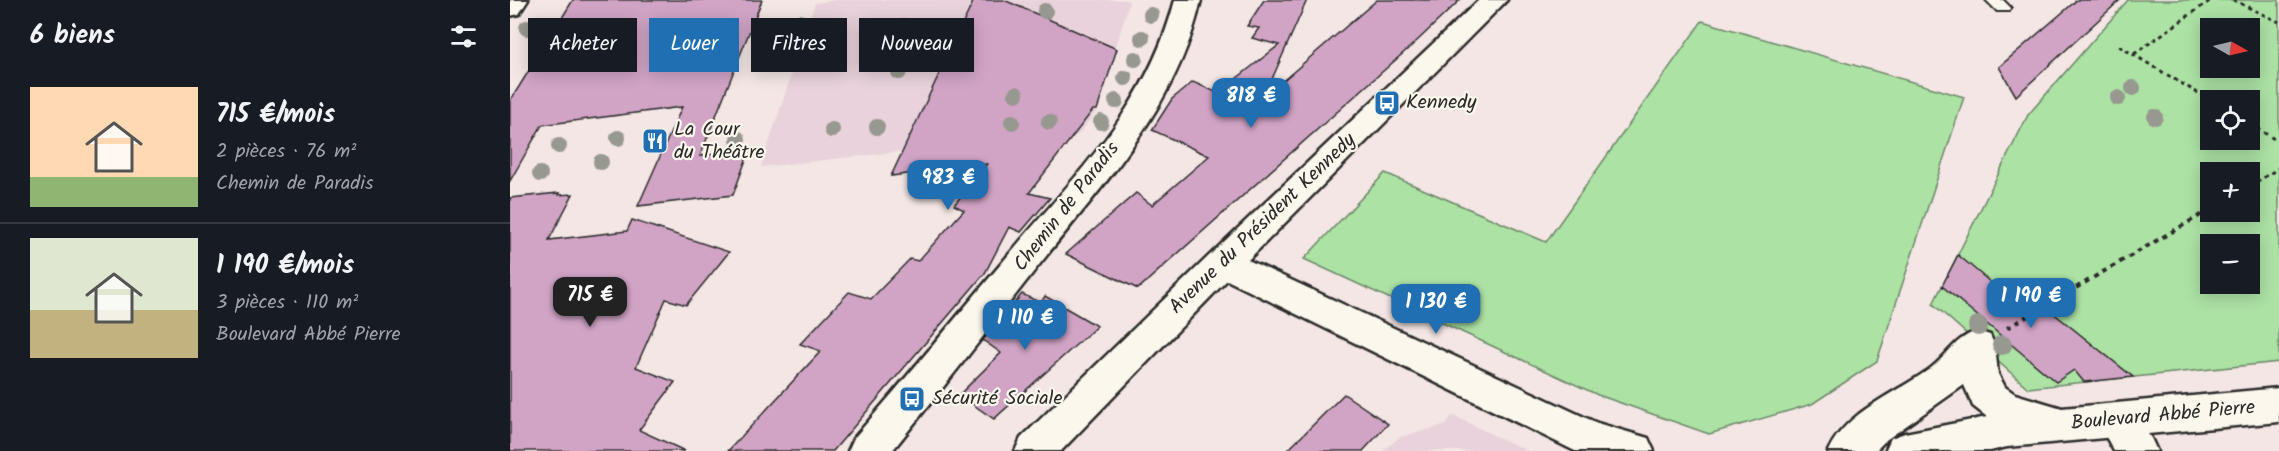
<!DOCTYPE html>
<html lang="fr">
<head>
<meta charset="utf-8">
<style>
  body { margin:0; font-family:Kalam,sans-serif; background:#20242c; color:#f1f3f6; height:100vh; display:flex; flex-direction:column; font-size:22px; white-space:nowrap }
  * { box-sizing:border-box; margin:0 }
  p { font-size:20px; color:#9ea1a6 }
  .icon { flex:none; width:33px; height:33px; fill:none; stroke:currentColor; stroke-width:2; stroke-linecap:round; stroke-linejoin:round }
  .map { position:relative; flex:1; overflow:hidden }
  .side { display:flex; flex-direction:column; background:#171b24; width:510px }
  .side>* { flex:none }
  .banner { position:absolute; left:18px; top:18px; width:570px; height:54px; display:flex; gap:12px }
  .needle { width:39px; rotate:98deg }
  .fabs { position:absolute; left:1690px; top:18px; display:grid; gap:12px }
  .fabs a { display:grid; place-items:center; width:60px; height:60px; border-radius:0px; background:#171b24; box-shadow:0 3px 15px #0003; font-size:30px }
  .price { position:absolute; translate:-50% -51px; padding:0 14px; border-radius:12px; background:#1f6fb2; color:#fff; font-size:20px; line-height:39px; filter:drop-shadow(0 2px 3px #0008) }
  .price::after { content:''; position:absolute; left:50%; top:36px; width:18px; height:14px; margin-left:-9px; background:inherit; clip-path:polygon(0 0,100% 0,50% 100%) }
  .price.selected { background:#222; color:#fff }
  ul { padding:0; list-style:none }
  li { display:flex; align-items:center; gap:18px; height:150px; padding:0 30px }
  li+li { border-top:2px solid #363941 }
  li span { display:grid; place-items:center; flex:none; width:168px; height:120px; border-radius:0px; color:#555 }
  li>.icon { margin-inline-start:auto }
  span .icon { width:72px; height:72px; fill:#fffc; stroke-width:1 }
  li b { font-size:26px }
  h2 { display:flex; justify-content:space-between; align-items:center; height:72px; padding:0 30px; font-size:26px }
  .pill { padding:0 21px; border-radius:0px; background:#171b24; box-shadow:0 3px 15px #0003; font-size:21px; line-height:54px }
  .pill.selected { background:#1f6fb2; color:#fff }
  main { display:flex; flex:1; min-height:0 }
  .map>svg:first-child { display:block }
  .built { fill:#e9d2db }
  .green { fill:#ace2a4; stroke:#6c8668; stroke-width:1.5; fill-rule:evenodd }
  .building { fill:#d1a4c6; stroke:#2b2b2b; stroke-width:1.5 }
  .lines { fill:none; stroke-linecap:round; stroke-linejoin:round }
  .lane-casing { stroke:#2b2b2b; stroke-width:4 }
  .street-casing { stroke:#2b2b2b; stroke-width:5 }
  .secondary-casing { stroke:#2b2b2b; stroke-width:5 }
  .path-far1 { stroke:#2b2b2b; stroke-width:3; stroke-dasharray:4 4; stroke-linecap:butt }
  .path { stroke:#2b2b2b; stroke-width:4; stroke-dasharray:5 5; stroke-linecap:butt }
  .lane { fill:#fbf7ec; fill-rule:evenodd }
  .street { fill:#fbf7ec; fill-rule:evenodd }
  .secondary { fill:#fbf7ec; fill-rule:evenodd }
  .tree { fill:#97988f }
  .labels { text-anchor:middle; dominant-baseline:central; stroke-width:4.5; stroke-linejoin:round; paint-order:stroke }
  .poi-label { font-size:20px; fill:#2b2b2b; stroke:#fbf7ec; text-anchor:start }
  .street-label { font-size:20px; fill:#2b2b2b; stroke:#fbf7ec }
</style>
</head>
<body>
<main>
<section class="side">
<h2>6 biens<svg class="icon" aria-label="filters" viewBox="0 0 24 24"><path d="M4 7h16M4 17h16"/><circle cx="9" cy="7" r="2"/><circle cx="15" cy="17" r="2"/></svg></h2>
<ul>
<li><span style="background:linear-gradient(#ffd9b3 75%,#8fb573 0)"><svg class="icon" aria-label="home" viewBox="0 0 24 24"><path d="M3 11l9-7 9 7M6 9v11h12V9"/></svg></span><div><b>715 €/mois</b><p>2 pièces · 76 m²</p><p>Chemin de Paradis</p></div></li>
<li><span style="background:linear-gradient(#dfe7d0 60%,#c2b280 0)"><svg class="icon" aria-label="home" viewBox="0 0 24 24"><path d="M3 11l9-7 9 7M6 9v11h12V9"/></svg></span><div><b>1 190 €/mois</b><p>3 pièces · 110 m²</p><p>Boulevard Abbé Pierre</p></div></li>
</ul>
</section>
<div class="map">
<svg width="1769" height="451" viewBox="0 0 1769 451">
  <rect width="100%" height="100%" fill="#f3e6e4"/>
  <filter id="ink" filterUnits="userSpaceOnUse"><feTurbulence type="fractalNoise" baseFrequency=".0167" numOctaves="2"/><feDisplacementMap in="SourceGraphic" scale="12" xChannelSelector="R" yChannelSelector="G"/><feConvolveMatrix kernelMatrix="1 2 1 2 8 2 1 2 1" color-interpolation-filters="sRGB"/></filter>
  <g filter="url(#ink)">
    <path class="built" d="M326 0H618L619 3 586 112 568 135 531 136 251 167 305 3Z
      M942 415 985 436 1019 451H872L890 437 936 425Z"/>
    <path class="green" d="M1618 0H1769V362L1518 388 1423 304 1518 115ZM1701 28H1740V68H1701ZM1701 100H1740V140H1701ZM1701 172H1740V212H1701ZM1701 244H1740V284H1701Z
      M1192 21 1454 97 1367 361 1302 404 1199 434 1088 395 794 259 875 173 1036 242Z"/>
    <path class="building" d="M63 0H252L190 156 240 149 223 195 128 206 172 107 32 125 0 181V101Z
      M464 0H494L607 49 587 110H583L519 193 540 198 511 232 499 227 475 273 323 451H218L311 351 290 344 339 292 361 299 400 259 408 261 454 210 444 205 477 164 381 176Z
      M754 0H797L754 97 867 0H950L908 40 628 289 556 254 626 193 642 205 699 156 642 130 662 99 683 82 708 93 769 45 742 38 749 28 737 26Z
      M1567 0H1610L1506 96 1489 67Z
      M49 193 48 195 63 194 39 240 117 231 122 220 219 252 176 305 156 299 126 367 165 382 129 430 175 451H0V198Z
      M1448 255 1518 314 1511 306 1522 296 1623 377 1574 382 1564 370 1546 382 1432 286Z
      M512 294 531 303 535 296 587 326 484 419 449 395 491 353 473 340Z
      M834 394 878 424 853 451H777Z"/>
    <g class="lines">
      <g class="lane-casing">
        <path id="lane" d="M1476 0H1493L1501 8 1499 11H1487Z"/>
      </g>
      <g class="street-casing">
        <path id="street" d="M665 0H691C667 107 595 182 529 265 480 327 432 390 382 451H338L344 438C399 375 452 310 506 246 573 167 638 104 665 0Z
          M1606 404 1620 409 1641 438 1647 451H1604L1587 421 1592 409Z"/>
      </g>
      <g class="secondary-casing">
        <path id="secondary" d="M0 0H18L9 14 0 16Z
          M969 0H997L738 260 1087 423 1138 438 1144 451H1065L717 280 551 451H505L511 438 701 254Z
          M1467 331 1480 335 1485 346 1488 374 1495 387 1505 394 1552 408 1769 388V422L1497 447 1480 451H1375L1381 438 1395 433 1477 417 1463 406 1454 385 1376 440 1365 451H1318C1336 411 1387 393 1421 368 1438 355 1445 338 1467 331Z"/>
      </g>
      <path class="path-far1" d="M1723 0 1769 22
        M1609 46 1701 101
        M1624 54 1701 0
        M1740 124 1769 142
        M1740 186 1769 168"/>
      <path class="path" d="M1497 328 1701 209"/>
      <use href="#lane" class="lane"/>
      <use href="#street" class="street"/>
      <use href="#secondary" class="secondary"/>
    </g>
    <g class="tree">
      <circle cx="535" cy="11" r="8"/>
      <circle cx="641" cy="15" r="8"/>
      <circle cx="289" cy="22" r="8"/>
      <circle cx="393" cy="26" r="8"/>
      <circle cx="419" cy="27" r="8"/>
      <circle cx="17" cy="28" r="8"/>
      <circle cx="362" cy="31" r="8"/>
      <circle cx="632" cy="38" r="8"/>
      <circle cx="260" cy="46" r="8"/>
      <circle cx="413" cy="50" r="8"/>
      <circle cx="625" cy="59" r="8"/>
      <circle cx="389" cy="72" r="8"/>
      <circle cx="615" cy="78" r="8"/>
      <circle cx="1623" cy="88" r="8"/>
      <circle cx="506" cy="94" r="8"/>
      <circle cx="1608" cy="98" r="8"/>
      <circle cx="606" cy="101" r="8"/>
      <circle cx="1645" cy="117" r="8"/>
      <circle cx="502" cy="122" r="8"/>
      <circle cx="539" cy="122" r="8"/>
      <circle cx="591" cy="122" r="8"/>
      <circle cx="367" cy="127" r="8"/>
      <circle cx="322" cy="130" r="8"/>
      <circle cx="108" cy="138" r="8"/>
      <circle cx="228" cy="139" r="8"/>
      <circle cx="49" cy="146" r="8"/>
      <circle cx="91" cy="162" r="8"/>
      <circle cx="30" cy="174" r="8"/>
      <circle cx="1468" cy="326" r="10"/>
      <circle cx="1492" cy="345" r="10"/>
    </g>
  </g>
  <defs>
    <g id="bus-square" transform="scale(1.35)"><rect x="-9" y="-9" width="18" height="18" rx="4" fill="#1f6fb2" stroke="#fbf7ec"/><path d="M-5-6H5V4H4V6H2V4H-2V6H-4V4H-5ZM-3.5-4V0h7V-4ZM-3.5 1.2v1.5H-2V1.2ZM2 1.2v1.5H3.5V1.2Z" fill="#fff"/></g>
    <g id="restaurant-square" transform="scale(1.35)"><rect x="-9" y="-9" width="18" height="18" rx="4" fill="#1f6fb2" stroke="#fbf7ec"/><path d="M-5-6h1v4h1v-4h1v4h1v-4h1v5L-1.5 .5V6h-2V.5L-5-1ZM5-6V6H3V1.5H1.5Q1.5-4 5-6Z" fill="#fff"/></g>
  </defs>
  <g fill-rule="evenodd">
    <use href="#bus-square" x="877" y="103"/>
    <use href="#restaurant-square" x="145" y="141"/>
    <use href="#bus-square" x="402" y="399"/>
  </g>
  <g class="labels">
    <g class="poi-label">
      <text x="896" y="103">Kennedy</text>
      <text x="164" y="130">La Cour<tspan x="164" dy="23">du Théâtre</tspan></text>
      <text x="422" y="399">Sécurité Sociale</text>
    </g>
    <g class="street-label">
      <text transform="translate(557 207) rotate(-52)">Chemin de Paradis</text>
      <text transform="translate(753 224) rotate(-44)">Avenue du Président Kennedy</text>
      <text transform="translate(1653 416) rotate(-5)">Boulevard Abbé Pierre</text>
    </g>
  </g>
</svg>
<div class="fabs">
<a><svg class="needle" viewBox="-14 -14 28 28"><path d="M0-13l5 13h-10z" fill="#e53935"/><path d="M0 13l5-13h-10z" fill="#9ea1a6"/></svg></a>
<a><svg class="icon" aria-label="locate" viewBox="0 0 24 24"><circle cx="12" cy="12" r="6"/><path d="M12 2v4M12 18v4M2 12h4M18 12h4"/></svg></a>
<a>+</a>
<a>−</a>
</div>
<b class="price" style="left:741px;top:129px">818 €</b>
<b class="price" style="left:438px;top:211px">983 €</b>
<b class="price selected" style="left:80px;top:328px">715 €</b>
<b class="price" style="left:1521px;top:329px">1 190 €</b>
<b class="price" style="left:926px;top:335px">1 130 €</b>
<b class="price" style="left:515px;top:351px">1 110 €</b>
<div class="banner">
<a class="pill">Acheter</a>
<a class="pill selected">Louer</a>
<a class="pill">Filtres</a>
<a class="pill">Nouveau</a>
</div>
</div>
</main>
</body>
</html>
